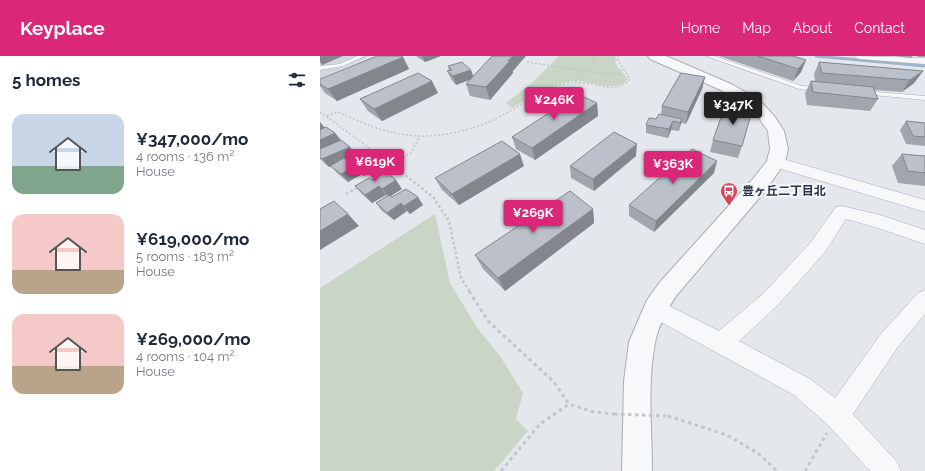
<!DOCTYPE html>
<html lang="en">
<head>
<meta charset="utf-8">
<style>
  body { margin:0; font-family:Raleway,"Noto Sans JP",sans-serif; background:#f2f2f3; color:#1f2937; height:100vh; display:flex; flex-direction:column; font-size:15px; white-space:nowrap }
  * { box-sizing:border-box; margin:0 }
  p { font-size:13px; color:#747a83 }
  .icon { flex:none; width:22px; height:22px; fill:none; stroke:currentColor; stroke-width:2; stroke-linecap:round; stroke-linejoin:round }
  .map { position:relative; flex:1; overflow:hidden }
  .details { display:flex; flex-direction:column; background:#fff; width:320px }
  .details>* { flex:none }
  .price { position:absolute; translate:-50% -34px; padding:0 9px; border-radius:4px; background:#db2777; color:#fff; font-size:13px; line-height:26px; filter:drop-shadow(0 1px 2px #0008) }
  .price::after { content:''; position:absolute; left:50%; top:24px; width:12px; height:9px; margin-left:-6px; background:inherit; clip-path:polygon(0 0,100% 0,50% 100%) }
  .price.active { background:#222; color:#fff }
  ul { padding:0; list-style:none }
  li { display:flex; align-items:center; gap:12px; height:100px; padding:0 12px }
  li span { display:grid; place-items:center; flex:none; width:112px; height:80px; border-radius:12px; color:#555 }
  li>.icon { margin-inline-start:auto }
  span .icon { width:48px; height:48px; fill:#fffc; stroke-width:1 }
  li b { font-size:17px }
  h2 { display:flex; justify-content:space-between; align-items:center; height:48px; padding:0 12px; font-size:17px }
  header { display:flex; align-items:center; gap:24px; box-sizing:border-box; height:56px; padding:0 20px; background:#db2777; color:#fff }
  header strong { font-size:19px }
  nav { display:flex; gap:22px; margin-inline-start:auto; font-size:14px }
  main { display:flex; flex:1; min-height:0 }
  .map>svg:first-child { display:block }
  .built { fill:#d2d6de }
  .green { fill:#c9d6c5 }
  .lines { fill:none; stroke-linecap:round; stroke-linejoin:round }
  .stream { stroke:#9fb4cc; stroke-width:3 }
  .service-casing { stroke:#a9aeb7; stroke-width:1 }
  .minor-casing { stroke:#a9aeb7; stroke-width:1 }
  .tertiary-casing { stroke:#a9aeb7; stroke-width:2 }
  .path-far2 { stroke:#c2c5cb; stroke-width:1.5; stroke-dasharray:2 2; stroke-linecap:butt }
  .path-far1 { stroke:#c2c5cb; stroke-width:2.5; stroke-dasharray:2.5 2.5; stroke-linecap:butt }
  .path { stroke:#c2c5cb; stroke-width:3; stroke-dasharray:3.5 3.5; stroke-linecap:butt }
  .service { fill:#f7f8fa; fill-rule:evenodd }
  .minor { fill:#f7f8fa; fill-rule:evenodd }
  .tertiary { fill:#f7f8fa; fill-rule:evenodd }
  .path-bridge { stroke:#c2c5cb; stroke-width:3; stroke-dasharray:3.5 3.5; stroke-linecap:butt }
  .wall { fill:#a1a5ae }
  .shaded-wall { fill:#83868d }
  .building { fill:#bbc0ca; stroke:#83868d }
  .labels { text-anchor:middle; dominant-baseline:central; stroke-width:4; stroke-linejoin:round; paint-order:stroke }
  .poi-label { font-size:12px; font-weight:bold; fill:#2b3445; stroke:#f4f6f9; text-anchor:start }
</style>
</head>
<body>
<header>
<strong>Keyplace</strong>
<nav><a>Home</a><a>Map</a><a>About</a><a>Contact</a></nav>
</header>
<main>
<section class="details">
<h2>5 homes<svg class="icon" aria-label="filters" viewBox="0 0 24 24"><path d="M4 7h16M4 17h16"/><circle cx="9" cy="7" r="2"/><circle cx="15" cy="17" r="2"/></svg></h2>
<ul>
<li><span style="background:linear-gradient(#c9d6e8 65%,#7fa58c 0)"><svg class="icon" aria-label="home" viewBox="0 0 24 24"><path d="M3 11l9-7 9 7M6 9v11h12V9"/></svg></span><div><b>¥347,000/mo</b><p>4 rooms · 136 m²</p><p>House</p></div></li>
<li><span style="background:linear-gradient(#f6c9c9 70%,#b9a48a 0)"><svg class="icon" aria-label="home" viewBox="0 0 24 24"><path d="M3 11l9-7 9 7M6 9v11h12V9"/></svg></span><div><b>¥619,000/mo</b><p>5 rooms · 183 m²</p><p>House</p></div></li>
<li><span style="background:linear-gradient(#f6c9c9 65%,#b9a48a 0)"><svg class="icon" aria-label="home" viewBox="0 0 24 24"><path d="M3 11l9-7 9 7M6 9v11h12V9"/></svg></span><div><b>¥269,000/mo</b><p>4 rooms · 104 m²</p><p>House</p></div></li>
</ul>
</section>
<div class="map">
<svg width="605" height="415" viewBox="0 0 605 415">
  <rect width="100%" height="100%" fill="#e4e7ec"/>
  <path class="built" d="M0 0H51L0 22Z"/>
  <path class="green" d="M239 0H296C292 9 303 16 308 23 298 38 271 25 255 25 230 27 212 40 192 52L186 47 213 26Z
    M115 158 130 227 158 273 180 300 203 337 196 363 208 375 174 415H0V232Z"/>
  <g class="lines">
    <path class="stream" d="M496 0 605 10"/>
    <g class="service-casing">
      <path id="service" d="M37 0H45L23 10 0 14V10L20 8Z
        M386 0H394L482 30 498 31 501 33 498 35 479 33Z
        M545 35 605 40V44L543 38V36Z"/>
    </g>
    <g class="minor-casing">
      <path id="minor" d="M534 0 605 2V8L540 3 536 2Z
        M456 101 605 144V156L451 110 448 106 451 102Z
        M522 150 560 159 605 174V188L558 172 526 163 505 196 458 249 419 285 490 323 515 342 561 278 598 237 605 234V258L577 292 533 358 577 406 581 415H550L508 369 474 339 328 259 325 252 328 245 335 243 399 275 444 237 491 186 516 151Z"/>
    </g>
    <g class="tertiary-casing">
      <path id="tertiary" d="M328 0H346L411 28 429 38 443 48 455 61 464 75 468 93 465 106 446 134 356 240C347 254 338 270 335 287 327 328 332 373 332 415H302L304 325 309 286 327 244 340 226 432 124 447 105 450 93 448 75 433 54 401 34 330 3Z"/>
    </g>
    <path class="path-far2" d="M207 6 286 18H299L303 12
      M255 26 273 9V3L277 0
      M0 56 63 102
      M7 60 18 56C33 62 48 70 63 74 103 86 144 79 181 60 202 49 220 33 243 28 252 26 262 27 271 28 286 30 299 37 310 23L297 3 299 0
      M83 102 91 97 100 80"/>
    <path class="path-far1" d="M62 101 113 141 129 165 141 222 150 236
      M65 103 82 102
      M79 113 82 102 84 101
      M48 125 73 110
      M26 138 39 131"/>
    <path class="path" d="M149 235 168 265 234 326 249 348 274 356 294 358
      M348 360 407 379 439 398 457 415
      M181 415 220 368 249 348
      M485 415 507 377"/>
    <use href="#service" class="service"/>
    <use href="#minor" class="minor"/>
    <use href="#tertiary" class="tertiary"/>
    <path class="path-bridge" d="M294 358 348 360"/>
  </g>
  <path class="wall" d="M96 0H121L105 6Z
    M399 0H473L486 4 481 16 473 25Z
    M574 0H593L591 2Z
    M597 0H605V1H598Z
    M83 1 89 13 17 45 5 37 0 30V23Z
    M499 6 603 15 594 27 582 36 554 34 558 43 550 55 487 49 485 37 491 25H495L494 18Z
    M128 10 154 20 193 15V17L170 44 150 40 146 28 150 24 136 29 131 23 127 15 129 14Z
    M385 21 382 33 366 68 361 67 359 75 351 74 348 82 326 77V69L336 63 341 59 342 50Z
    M118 37 62 65 48 55 40 43Z
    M277 47 278 60 215 104 196 93 192 81Z
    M586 65 605 67V90L586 88 580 74Z
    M0 66 4 72 15 77 21 84 30 91 36 99 26 104 55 113 44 120 42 118 28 126 18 118 11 110 9 111 0 103Z
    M393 84 422 90 418 102 390 96Z
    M582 98 605 100V130L578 127 572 110Z
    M316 100 274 135 251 122 250 110Z
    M204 110 139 149 122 134 115 122Z
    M394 117 334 176 309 160V149Z
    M52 124 82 133 70 140 72 141 103 149 90 158 87 155 74 164 62 155 56 147 67 140 66 139 52 147 42 138 35 130Z
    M273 153 274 167 185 235 163 213 155 199Z"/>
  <path class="shaded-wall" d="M0 0H23L2 9 0 6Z
    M102 0H121L105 6Z
    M193 0H206L193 15V17L170 44 166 31Z
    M83 1 89 13 17 45 8 33Z
    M486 4 481 16 473 25 478 13Z
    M151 14 154 22 136 29 133 20Z
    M603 15 594 27 582 36 590 24Z
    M385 21 382 33 366 68 368 56Z
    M112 25 118 37 62 65 54 53Z
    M277 47 278 60 215 104 212 92Z
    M362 63 359 75 360 67Z
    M353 65 351 74 348 82 349 73Z
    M0 66 6 73 0 75Z
    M15 77 22 86 0 95V84Z
    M317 88 316 100 274 135 273 123Z
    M30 91 36 99 9 111 2 103Z
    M200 98 204 110 139 149 132 138Z
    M49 105 55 113 44 120 37 112Z
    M397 105 394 117 334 176 336 165Z
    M35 110 42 118 28 126 21 118Z
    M76 124 82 133 69 141 62 133Z
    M59 130 66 139 52 147 45 139Z
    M98 141 103 149 90 158 84 150Z
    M81 147 87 155 74 164 67 157Z
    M273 153 274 167 185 235 178 222Z
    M28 158 39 170 0 194V175Z"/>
  <path class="building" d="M57 0H81L83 1 8 33 0 28V23Z
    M172 0H193L188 5H190L166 31 146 28Z
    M438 0H473L486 4 478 13Z
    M142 6 151 14 133 20 127 15 132 14 128 10Z
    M499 6 603 15 590 24 502 17Z
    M98 17 112 25 54 53 40 43Z
    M361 17 385 21 368 56 342 50Z
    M491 25 553 31 558 43 493 36Z
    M258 38 277 47 212 92 192 81Z
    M405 50 432 55 422 90 393 84Z
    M339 58 362 63 360 67 353 65 349 73 326 69 329 62 336 63Z
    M586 65 605 67V81L593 80Z
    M6 71 15 77 0 84V74Z
    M294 76 317 88 273 123 250 110Z
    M21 84 30 91 2 103 0 102V93Z
    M182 85 200 98 132 138 115 122Z
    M372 93 397 105 336 165 309 149Z
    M39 98 49 105 37 112 35 110 21 118 10 110 24 102 27 104Z
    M582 98 605 100V117L588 115Z
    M66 116 76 124 62 133 59 130 45 139 35 130 49 122 52 124Z
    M86 133 98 141 84 150 81 147 67 157 56 147 69 139 72 141Z
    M250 135 273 153 178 222 155 199Z
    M14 145 28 158 0 175V153Z"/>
  <defs>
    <g id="bus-pin" transform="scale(0.9)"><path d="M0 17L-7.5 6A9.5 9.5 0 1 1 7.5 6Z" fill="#d1495b" stroke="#f4f6f9"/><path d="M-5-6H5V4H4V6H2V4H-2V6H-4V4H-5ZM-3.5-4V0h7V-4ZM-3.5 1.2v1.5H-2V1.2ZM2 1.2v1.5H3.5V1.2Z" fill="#fff"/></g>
  </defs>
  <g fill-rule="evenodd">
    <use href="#bus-pin" x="409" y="135"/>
  </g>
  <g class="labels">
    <g class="poi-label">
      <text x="422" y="135">豊ヶ丘二丁目北</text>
    </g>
  </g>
</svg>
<b class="price" style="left:234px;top:65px">¥246K</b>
<b class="price active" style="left:413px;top:70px">¥347K</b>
<b class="price" style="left:55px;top:127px">¥619K</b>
<b class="price" style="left:353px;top:129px">¥363K</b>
<b class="price" style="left:213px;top:178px">¥269K</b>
</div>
</main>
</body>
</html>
